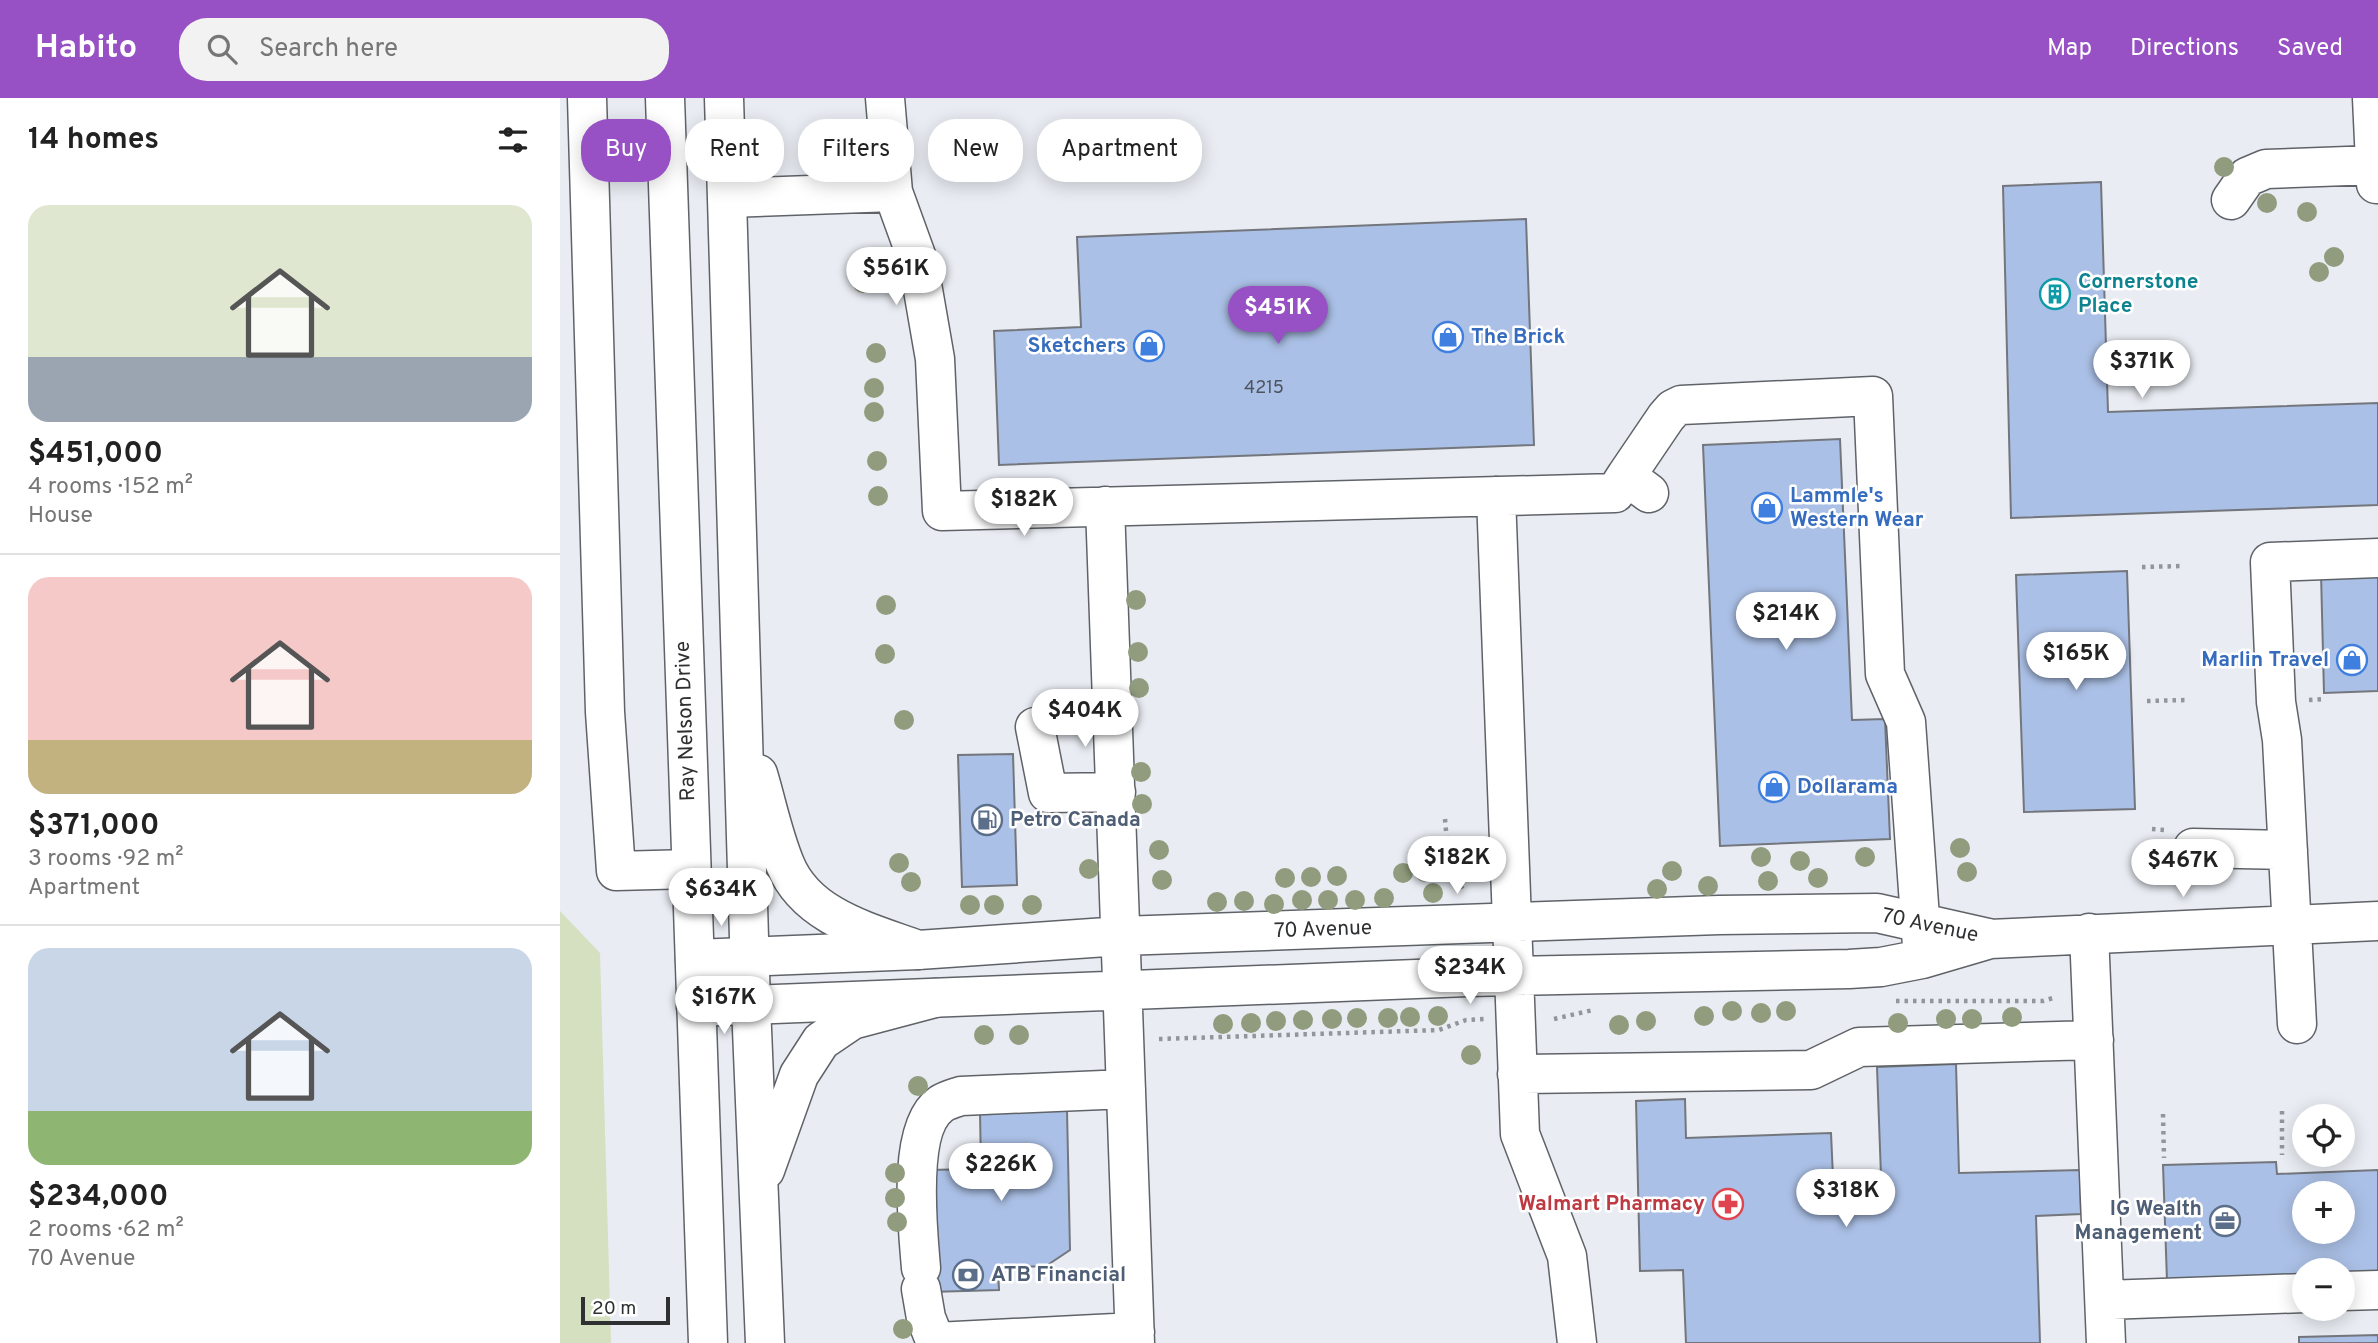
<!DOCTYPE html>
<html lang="en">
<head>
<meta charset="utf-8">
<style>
  body { margin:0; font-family:Overpass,sans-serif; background:#f2f2f2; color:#222; height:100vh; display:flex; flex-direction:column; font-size:26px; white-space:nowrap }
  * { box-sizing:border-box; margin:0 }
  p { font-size:23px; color:#767676 }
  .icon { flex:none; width:38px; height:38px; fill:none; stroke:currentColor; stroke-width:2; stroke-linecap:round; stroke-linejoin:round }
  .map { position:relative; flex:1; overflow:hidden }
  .panel { display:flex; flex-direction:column; background:#fff; width:560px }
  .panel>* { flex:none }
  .top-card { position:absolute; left:21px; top:21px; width:665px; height:63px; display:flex; gap:14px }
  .controls { position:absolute; left:1732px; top:1006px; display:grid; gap:14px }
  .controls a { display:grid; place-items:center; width:63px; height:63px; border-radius:50%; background:#fff; box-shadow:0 4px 18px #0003; font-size:35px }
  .scale { position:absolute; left:21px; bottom:18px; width:89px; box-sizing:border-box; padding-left:7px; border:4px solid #2e3032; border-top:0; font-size:19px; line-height:24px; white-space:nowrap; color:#2e3032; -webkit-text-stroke:5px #fff; paint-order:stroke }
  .price { position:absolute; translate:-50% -60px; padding:0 16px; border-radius:24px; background:#fff; color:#222; font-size:23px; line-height:46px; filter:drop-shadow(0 2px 4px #0008) }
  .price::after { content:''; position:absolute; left:50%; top:42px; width:21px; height:16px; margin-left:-10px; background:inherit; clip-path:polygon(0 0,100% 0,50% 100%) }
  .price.active { background:#9751c4; color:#fff }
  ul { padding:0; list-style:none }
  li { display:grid; align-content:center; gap:14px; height:371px; padding:0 28px }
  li+li { border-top:2px solid #e0e0e0 }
  li span { display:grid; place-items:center; height:217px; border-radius:21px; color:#555 }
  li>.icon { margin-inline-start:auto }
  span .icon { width:126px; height:126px; fill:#fffc; stroke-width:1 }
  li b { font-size:30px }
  h2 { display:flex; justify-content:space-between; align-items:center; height:84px; padding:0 28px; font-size:30px }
  .tag { padding:0 24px; border-radius:28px; background:#fff; box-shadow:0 4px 18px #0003; font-size:24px; line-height:63px }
  .tag.active { background:#9751c4; color:#fff }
  header { display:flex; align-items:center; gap:42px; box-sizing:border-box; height:98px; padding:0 35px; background:#9751c4; color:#fff }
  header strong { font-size:33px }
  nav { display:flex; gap:38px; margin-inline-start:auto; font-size:24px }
  .search { width:490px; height:63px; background:#f2f2f2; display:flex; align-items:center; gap:18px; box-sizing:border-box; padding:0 24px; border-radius:28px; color:#767676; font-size:26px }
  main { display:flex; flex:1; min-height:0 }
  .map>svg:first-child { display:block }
  .green { fill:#d4e0c0 }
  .building { fill:#abc0e6; stroke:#73767c; stroke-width:2; fill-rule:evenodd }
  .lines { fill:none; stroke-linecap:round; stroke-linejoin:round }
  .minor-casing { stroke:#5f6368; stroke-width:41 }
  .highway-casing { stroke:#5f6368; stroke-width:41 }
  .path { stroke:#929599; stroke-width:4.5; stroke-dasharray:3.5 5; stroke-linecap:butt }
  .minor { stroke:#fff; stroke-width:38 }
  .highway { stroke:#fff; stroke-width:38 }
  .tree { fill:#909c7d }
  .labels { text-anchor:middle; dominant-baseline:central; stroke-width:5; stroke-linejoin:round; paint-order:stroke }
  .number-label { font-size:18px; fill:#4d545f }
  .culture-label { font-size:21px; font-weight:bold; fill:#0d838f; stroke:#fff; text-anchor:start }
  .shop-label { font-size:21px; font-weight:bold; fill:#366cbe; stroke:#fff; text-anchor:start }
  .street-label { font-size:21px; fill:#2e3032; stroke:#fff }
  .service-label { font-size:21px; font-weight:bold; fill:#4e5e75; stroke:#fff; text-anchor:start }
  .health-label { font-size:21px; font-weight:bold; fill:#be3a42; stroke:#fff; text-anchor:end }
</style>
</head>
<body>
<header>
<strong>Habito</strong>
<div class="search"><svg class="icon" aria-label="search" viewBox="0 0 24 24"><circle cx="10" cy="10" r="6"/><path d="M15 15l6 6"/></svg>Search here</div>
<nav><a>Map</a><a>Directions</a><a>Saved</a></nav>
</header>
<main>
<section class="panel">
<h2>14 homes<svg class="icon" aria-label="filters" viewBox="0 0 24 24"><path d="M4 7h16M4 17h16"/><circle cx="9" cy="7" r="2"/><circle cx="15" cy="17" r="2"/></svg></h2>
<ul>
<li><span style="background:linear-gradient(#dfe7d0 70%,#9aa5b1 0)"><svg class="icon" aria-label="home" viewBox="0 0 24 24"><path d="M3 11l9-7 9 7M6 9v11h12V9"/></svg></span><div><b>$451,000</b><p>4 rooms · 152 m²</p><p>House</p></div></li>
<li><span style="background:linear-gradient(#f6c9c9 75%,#c2b280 0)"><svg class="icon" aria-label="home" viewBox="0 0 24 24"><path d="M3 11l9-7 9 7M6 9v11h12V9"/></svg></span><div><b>$371,000</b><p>3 rooms · 92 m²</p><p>Apartment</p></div></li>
<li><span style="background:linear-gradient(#c9d6e8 75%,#8fb573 0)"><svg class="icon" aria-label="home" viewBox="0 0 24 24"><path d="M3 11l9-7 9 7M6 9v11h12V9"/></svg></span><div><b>$234,000</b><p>2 rooms · 62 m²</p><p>70 Avenue</p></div></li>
</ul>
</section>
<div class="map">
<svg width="1818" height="1245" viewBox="0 0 1818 1245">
  <rect width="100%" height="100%" fill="#e9edf3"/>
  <path class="green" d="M0 813 40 855 51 1245H0Z"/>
  <path class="building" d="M1541 84 1548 314 1818 305V407L1451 420 1443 88Z
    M966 121 974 347 439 367 434 233 521 229 517 139Z
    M1280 341 1292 622 1325 621 1330 741 1160 748 1143 347Z
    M1567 473 1575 711 1464 714 1456 477Z
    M1818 474V593L1764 595 1761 475Z
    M453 656 457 787 402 789 398 657Z
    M1396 966 1399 1075 1520 1072 1521 1116 1476 1118 1480 1245H1126L1123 1172 1080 1173 1076 1003 1125 1001 1126 1040 1271 1035 1273 1079 1321 1078 1317 969Z
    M507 1012 510 1152 486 1168 438 1170 439 1192 370 1194 366 1072 421 1071 420 1014Z
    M1716 1064 1717 1076 1818 1072V1176L1783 1177V1172H1745V1178L1607 1183 1603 1067ZM1745 1096H1783V1134H1745Z
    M1818 1237V1245H1739V1239Z"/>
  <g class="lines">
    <g class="minor-casing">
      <path id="minor" d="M27 0 45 614 56 773 131 771
        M325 0 333 94 358 163 375 261 382 413 1055 395 1066 378 1089 395
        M1812 0 1816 86H1818
        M168 100 333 94
        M1671 102 1687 79 1706 71 1814 67
        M1066 378 1106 319 1113 311 1121 307 1313 298 1325 576 1346 624 1362 848
        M936 398 960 1036 1007 1158 1017 1245
        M545 408 575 1245
        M475 629 488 695 556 694
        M1633 750 1728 752
        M1529 835 1546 1245
        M135 861 358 852 561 838 1159 817 1317 815 1428 840
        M136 909 907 879 1289 871 1321 869 1362 861 1430 841 1818 823
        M1737 926 1722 642 1716 604 1710 464 1818 460
        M957 976 1251 972 1299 949 1534 942
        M361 1170C358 1132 346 1030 381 1006 387 1002 395 1000 401 998L566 991
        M361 1191 366 1220 376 1245
        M1783 1193 1818 1192
        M1545 1202 1745 1195
        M376 1244 575 1234"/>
    </g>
    <g class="highway-casing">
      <path id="highway" d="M105 0 148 1245
        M164 0 191 907 205 1245
        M198 676C207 706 213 737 225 766 246 819 309 834 358 852
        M205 1072 239 977 261 943 292 922 375 900"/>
    </g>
    <path class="path" d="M1582 469 1623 468
      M1749 602 1763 601
      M1587 603 1627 602
      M885 721 888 755
      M1592 731 1605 732
      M889 765 904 794
      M1336 903H1483L1493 900
      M994 921 1033 912
      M599 941 879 932 906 922 924 921
      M1722 1013V1057
      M1603 1016 1604 1060"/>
    <use href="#minor" class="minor"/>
    <use href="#highway" class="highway"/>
  </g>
  <g class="tree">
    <circle cx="1664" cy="69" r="10"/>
    <circle cx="1707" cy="105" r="10"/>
    <circle cx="1747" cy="114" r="10"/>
    <circle cx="1774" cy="159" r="10"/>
    <circle cx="1759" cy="174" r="10"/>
    <circle cx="303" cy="185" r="10"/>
    <circle cx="316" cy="255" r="10"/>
    <circle cx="314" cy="290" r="10"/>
    <circle cx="314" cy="314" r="10"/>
    <circle cx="317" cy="363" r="10"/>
    <circle cx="318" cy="398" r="10"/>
    <circle cx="576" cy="502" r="10"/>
    <circle cx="326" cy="507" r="10"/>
    <circle cx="578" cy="554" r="10"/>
    <circle cx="325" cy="556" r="10"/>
    <circle cx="579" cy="590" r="10"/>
    <circle cx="344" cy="622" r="10"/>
    <circle cx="581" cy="674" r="10"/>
    <circle cx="582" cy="706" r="10"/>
    <circle cx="1400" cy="750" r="10"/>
    <circle cx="599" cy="752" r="10"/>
    <circle cx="1201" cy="759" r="10"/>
    <circle cx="1305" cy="759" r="10"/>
    <circle cx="1240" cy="763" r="10"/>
    <circle cx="339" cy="765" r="10"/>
    <circle cx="529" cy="771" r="10"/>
    <circle cx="1112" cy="773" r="10"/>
    <circle cx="865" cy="774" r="10"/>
    <circle cx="1407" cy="774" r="10"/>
    <circle cx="843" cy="775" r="10"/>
    <circle cx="777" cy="778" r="10"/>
    <circle cx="751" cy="779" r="10"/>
    <circle cx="725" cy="780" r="10"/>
    <circle cx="1258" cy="780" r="10"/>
    <circle cx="602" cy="782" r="10"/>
    <circle cx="1208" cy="783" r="10"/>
    <circle cx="351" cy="784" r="10"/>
    <circle cx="1148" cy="788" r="10"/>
    <circle cx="1097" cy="791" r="10"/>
    <circle cx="873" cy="795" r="10"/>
    <circle cx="824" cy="800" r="10"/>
    <circle cx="742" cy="802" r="10"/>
    <circle cx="768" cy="802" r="10"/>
    <circle cx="795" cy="802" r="10"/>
    <circle cx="684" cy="803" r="10"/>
    <circle cx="657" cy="804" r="10"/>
    <circle cx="714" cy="806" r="10"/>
    <circle cx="410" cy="807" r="10"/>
    <circle cx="434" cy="807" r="10"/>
    <circle cx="472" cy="807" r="10"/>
    <circle cx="1172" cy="913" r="10"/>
    <circle cx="1226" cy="913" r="10"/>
    <circle cx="1201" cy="915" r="10"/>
    <circle cx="878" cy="918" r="10"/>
    <circle cx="1144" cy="918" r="10"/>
    <circle cx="850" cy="919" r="10"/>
    <circle cx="1452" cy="919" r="10"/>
    <circle cx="797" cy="920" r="10"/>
    <circle cx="828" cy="920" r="10"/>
    <circle cx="772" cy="921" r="10"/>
    <circle cx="1386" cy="921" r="10"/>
    <circle cx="1412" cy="921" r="10"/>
    <circle cx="743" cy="922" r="10"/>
    <circle cx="716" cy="923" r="10"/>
    <circle cx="1086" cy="923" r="10"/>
    <circle cx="691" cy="925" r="10"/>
    <circle cx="1338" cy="925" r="10"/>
    <circle cx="663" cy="926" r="10"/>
    <circle cx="1059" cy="927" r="10"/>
    <circle cx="424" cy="937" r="10"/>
    <circle cx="459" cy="937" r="10"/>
    <circle cx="911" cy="957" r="10"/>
    <circle cx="358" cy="988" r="10"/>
    <circle cx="335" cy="1075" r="10"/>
    <circle cx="335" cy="1100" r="10"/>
    <circle cx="337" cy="1124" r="10"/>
    <circle cx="343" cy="1231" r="10"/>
  </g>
  <defs>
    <g id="building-ring" transform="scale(1.575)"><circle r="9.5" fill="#fff" stroke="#0f9aa8" stroke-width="1.5"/><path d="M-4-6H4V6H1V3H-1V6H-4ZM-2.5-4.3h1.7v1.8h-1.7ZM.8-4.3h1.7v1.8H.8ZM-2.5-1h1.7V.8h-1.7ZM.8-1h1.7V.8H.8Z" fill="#0f9aa8"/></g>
    <g id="shop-ring" transform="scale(1.575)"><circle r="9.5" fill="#fff" stroke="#3f7fe0" stroke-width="1.5"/><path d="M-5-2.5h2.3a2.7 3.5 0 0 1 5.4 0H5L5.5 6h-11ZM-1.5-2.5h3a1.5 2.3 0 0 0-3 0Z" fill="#3f7fe0"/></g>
    <g id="fuel-ring" transform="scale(1.575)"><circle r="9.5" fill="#fff" stroke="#5c6f8a" stroke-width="1.5"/><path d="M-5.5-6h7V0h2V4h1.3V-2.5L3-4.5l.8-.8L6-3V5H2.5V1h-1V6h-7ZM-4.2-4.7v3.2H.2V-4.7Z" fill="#5c6f8a"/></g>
    <g id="pharmacy-ring" transform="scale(1.575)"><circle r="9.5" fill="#fff" stroke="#e0444e" stroke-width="1.5"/><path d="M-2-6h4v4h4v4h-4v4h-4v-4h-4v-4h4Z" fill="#e0444e"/></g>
    <g id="office-ring" transform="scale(1.575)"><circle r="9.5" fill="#fff" stroke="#5c6f8a" stroke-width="1.5"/><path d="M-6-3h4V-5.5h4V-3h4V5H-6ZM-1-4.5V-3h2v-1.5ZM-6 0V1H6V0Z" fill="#5c6f8a"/></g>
    <g id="bank-ring" transform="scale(1.575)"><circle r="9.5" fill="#fff" stroke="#5c6f8a" stroke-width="1.5"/><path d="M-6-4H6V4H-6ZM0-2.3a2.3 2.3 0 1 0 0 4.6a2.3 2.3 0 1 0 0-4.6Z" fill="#5c6f8a"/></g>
  </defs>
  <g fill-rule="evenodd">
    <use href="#building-ring" x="1495" y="196"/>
    <use href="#shop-ring" x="888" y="239"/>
    <use href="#shop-ring" x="589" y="248"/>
    <use href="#shop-ring" x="1207" y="410"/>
    <use href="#shop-ring" x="1792" y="562"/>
    <use href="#shop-ring" x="1214" y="689"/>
    <use href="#fuel-ring" x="427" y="722"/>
    <use href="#pharmacy-ring" x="1168" y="1106"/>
    <use href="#office-ring" x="1665" y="1123"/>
    <use href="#bank-ring" x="408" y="1177"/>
  </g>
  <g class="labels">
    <g class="number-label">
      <text x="704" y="290">4215</text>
    </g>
    <g class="culture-label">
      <text x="1518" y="184">Cornerstone<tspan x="1518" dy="24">Place</tspan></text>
    </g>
    <g class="shop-label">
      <text x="911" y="239">The Brick</text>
      <text x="566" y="248" text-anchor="end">Sketchers</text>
      <text x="1230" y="398">Lammle's<tspan x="1230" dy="24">Western Wear</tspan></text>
      <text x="1769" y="562" text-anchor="end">Marlin Travel</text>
      <text x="1237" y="689">Dollarama</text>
    </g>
    <g class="street-label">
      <text transform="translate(126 623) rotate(-92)">Ray Nelson Drive</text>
      <text transform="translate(1370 828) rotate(12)">70 Avenue</text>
      <text transform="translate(763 832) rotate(-2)">70 Avenue</text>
    </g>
    <g class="service-label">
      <text x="450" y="722">Petro Canada</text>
      <text x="1642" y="1111" text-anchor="end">IG Wealth<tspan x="1642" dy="24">Management</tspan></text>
      <text x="431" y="1177">ATB Financial</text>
    </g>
    <g class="health-label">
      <text x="1145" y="1106">Walmart Pharmacy</text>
    </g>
  </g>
</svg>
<div class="controls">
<a><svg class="icon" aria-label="locate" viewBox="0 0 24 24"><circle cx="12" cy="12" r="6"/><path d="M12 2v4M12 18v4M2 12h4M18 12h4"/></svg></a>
<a>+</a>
<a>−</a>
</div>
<div class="scale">20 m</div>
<b class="price" style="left:336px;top:209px">$561K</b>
<b class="price active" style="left:718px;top:248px">$451K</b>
<b class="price" style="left:1582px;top:302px">$371K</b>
<b class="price" style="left:464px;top:440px">$182K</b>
<b class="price" style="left:1226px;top:554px">$214K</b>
<b class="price" style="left:1516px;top:594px">$165K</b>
<b class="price" style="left:525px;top:651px">$404K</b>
<b class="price" style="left:897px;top:798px">$182K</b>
<b class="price" style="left:1623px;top:801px">$467K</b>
<b class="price" style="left:161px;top:830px">$634K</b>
<b class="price" style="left:910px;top:908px">$234K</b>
<b class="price" style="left:164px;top:938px">$167K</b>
<b class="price" style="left:441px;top:1105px">$226K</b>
<b class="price" style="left:1286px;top:1131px">$318K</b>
<div class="top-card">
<a class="tag active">Buy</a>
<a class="tag">Rent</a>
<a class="tag">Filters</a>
<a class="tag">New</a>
<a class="tag">Apartment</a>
</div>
</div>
</main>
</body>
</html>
